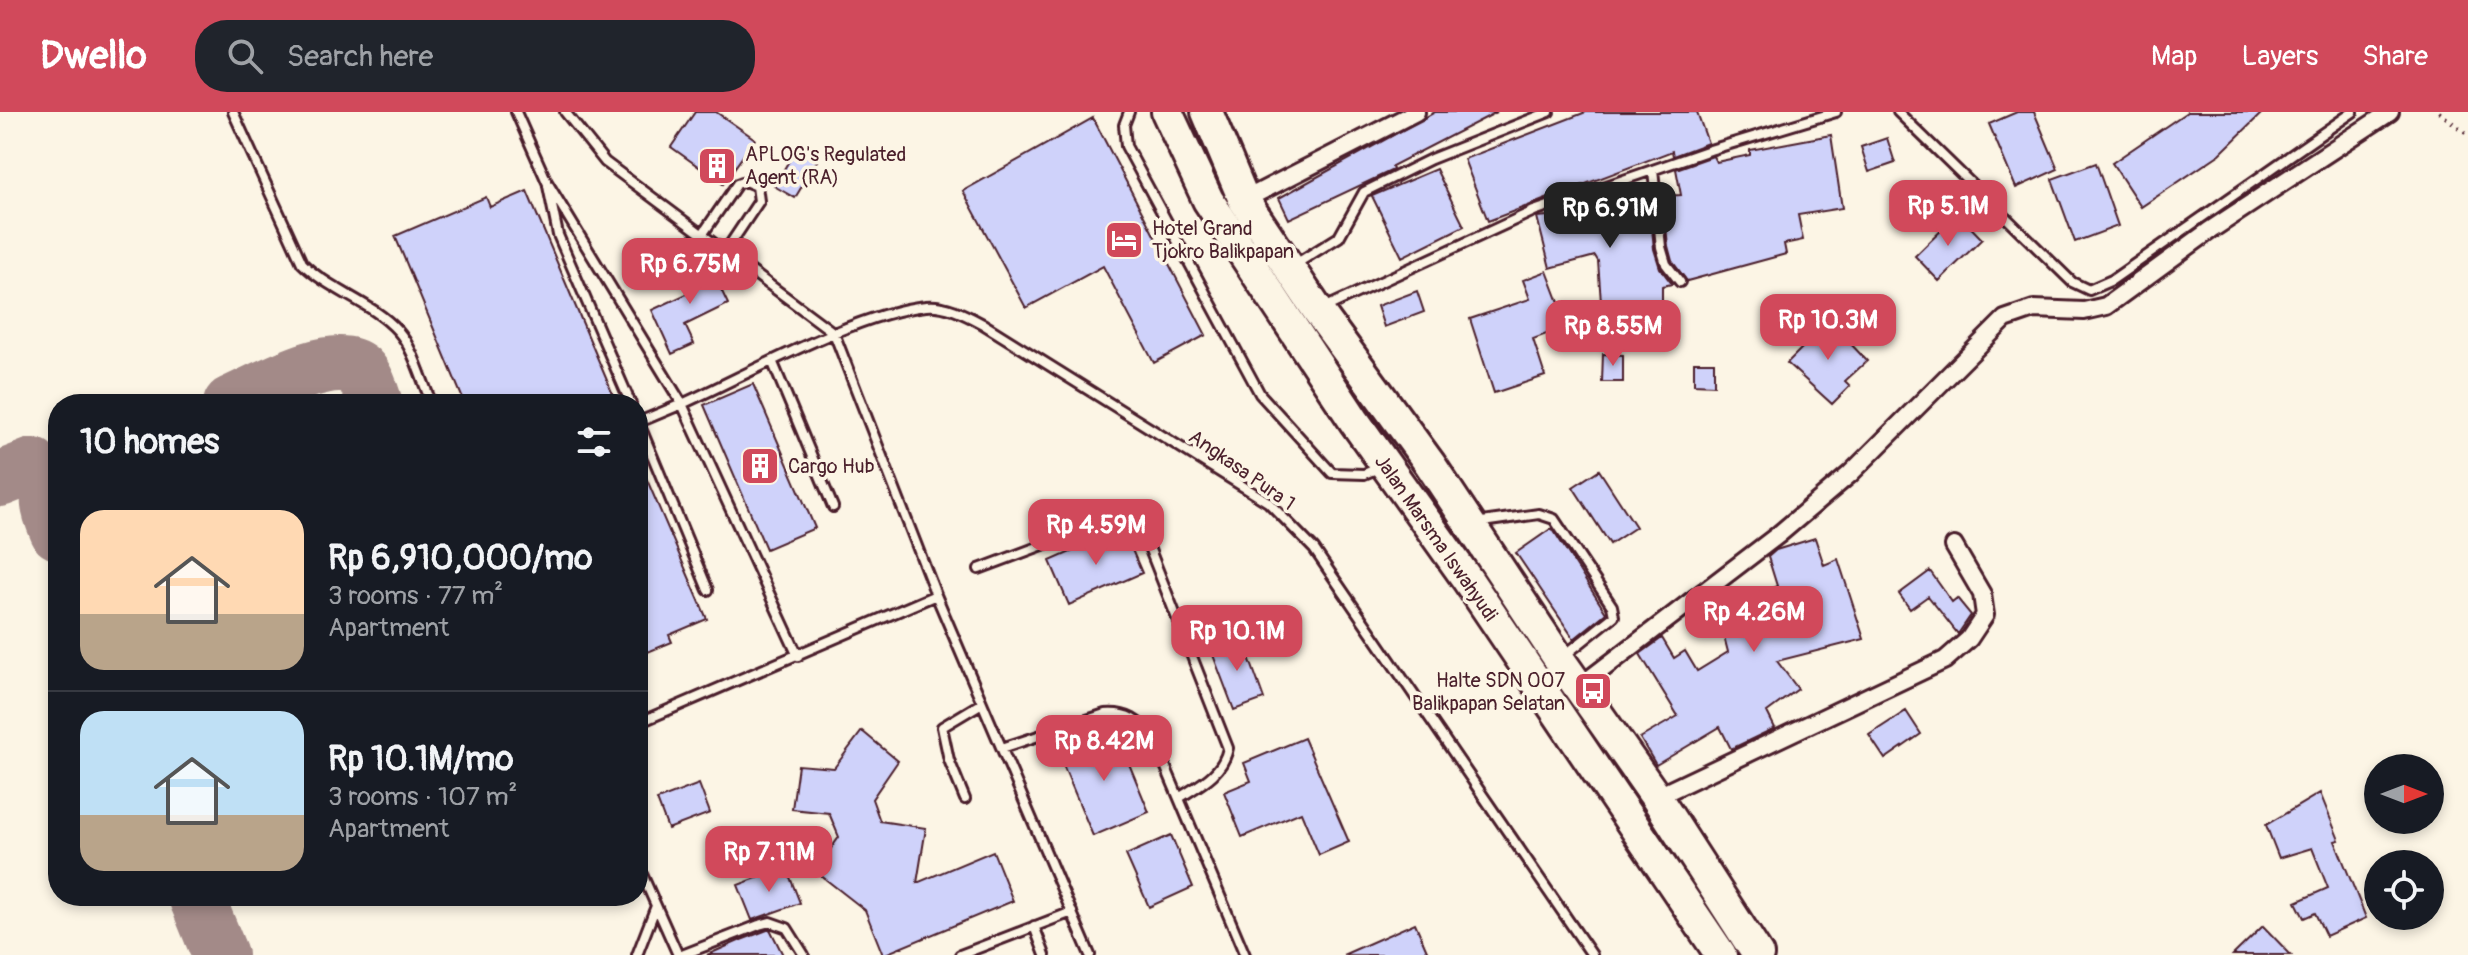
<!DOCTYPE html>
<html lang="en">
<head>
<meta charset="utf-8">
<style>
  body { margin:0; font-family:Pangolin,sans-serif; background:#20242c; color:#f1f3f6; height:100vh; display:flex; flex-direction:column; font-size:30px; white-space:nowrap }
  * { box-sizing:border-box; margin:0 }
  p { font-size:26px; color:#9ea1a6 }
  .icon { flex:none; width:44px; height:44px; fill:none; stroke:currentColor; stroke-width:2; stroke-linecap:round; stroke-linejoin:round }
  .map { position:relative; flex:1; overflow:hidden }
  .drawer { position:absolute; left:48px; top:282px; width:600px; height:512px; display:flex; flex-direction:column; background:#171b24; border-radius:32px; box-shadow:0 4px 12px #0003 }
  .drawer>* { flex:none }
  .needle { width:52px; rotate:90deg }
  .controls { position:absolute; left:2364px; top:642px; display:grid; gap:16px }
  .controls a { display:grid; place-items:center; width:80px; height:80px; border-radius:50%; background:#171b24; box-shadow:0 4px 12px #0003; font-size:40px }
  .price { position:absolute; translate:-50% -68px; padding:0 18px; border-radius:16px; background:#d1495b; color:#fff; font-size:26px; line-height:52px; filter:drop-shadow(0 2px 4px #0008) }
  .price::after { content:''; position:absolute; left:50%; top:48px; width:24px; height:18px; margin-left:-12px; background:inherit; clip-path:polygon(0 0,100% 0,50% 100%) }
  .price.active { background:#222; color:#fff }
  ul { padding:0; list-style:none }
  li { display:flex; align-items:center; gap:24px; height:200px; padding:0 32px }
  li+li { border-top:2px solid #363941 }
  li span { display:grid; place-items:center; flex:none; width:224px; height:160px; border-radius:24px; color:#555 }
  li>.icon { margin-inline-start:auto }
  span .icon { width:96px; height:96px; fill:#fffc; stroke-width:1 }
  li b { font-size:34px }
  h2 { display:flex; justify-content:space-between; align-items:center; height:96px; padding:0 32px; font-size:34px }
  header { display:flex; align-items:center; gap:48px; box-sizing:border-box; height:112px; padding:0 40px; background:#d1495b; color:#fff }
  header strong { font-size:38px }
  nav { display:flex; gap:44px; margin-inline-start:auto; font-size:28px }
  .search { width:560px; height:72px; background:#20242c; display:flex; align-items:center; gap:20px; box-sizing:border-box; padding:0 28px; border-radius:32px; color:#9ea1a6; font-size:30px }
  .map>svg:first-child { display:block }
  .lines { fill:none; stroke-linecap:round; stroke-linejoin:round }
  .taxiway { stroke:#a38a88; stroke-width:56 }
  .building { fill:#cfd2fa; stroke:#4a1f2b; stroke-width:2 }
  .lane-casing { stroke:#4a1f2b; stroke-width:14 }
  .street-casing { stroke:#4a1f2b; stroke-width:22 }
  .highway-casing { stroke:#4a1f2b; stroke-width:36 }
  .path { stroke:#4a1f2b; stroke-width:4; stroke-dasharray:2 6; stroke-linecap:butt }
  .lane { stroke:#fcf5e5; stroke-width:8 }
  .street { stroke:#fcf5e5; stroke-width:16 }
  .highway { stroke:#fcf5e5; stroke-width:30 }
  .labels { text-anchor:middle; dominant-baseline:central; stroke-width:7; stroke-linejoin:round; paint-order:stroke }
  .poi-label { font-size:20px; fill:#4a1f2b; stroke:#fcf5e5; text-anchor:start }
  .street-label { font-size:20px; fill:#4a1f2b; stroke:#fcf5e5 }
</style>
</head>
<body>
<header>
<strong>Dwello</strong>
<div class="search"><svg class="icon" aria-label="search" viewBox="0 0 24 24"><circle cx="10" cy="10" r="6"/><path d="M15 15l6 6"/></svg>Search here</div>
<nav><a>Map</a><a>Layers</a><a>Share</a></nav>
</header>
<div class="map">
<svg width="2468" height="843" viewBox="0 0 2468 843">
  <rect width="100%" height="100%" fill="#fcf5e5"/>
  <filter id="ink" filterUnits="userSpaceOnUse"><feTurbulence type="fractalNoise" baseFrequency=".0125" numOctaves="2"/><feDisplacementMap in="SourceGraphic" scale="16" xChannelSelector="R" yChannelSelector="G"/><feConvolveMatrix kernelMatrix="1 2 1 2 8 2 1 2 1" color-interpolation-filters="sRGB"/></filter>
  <g filter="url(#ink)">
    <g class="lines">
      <path class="taxiway" d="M231 292C259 280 334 236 359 258 368 267 371 281 375 292
        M0 367 33 354 40 361 58 364
        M58 368C42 385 50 401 58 420
        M196 784 220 843"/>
    </g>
    <path class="building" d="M695 0H716L755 27 723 72 671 35Z
      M1435 0H1497L1392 54 1393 58 1289 107 1279 86Z
      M1586 0H1697L1708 31 1673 44 1672 39 1488 109 1464 47Z
      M2017 0H2034L2058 57 2016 76 1989 12Z
      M2187 0H2263L2220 42 2141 95 2112 51Z
      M1093 6 1206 223 1154 251 1103 154 1026 196 963 79Z
      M1831 23 1842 96 1798 103 1803 128 1784 132 1786 142 1687 169 1672 149 1668 134 1663 84 1681 83 1676 57 1713 44 1716 50 1750 43V38Z
      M1887 26 1895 51 1869 60 1861 35Z
      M796 37 817 49 795 86 774 74Z
      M2096 51 2118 114 2075 130 2052 67Z
      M1436 57 1464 114 1402 145 1372 84Z
      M527 79 583 212 617 292H465L395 124 486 85 490 95Z
      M1649 84 1654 137 1660 156 1672 172 1662 174V191L1601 190 1598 149 1595 144 1550 156 1537 105 1629 97V85Z
      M1958 102 1982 127 1939 169 1915 144Z
      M706 146 728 192 685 213 694 232 672 242 652 198 691 180 681 159Z
      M1547 159 1568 214 1533 227 1545 264 1494 281 1470 207 1530 187 1523 168Z
      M1417 179 1424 200 1384 215 1377 194Z
      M1829 209 1867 249 1845 269 1850 274 1832 292 1787 251Z
      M1603 242 1623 243V270H1602Z
      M1694 250H1714V273L1694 272Z
      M753 272 815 416 766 437 704 293Z
      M638 347 707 507 669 523 672 530 638 544Z
      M1599 358 1636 415 1610 432 1573 375Z
      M1552 416 1606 501 1574 527 1516 441Z
      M1123 417 1142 461 1069 493 1050 449Z
      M1815 426 1824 453 1838 447 1864 527 1777 549 1798 577 1767 600 1775 616 1731 637 1720 615 1656 653 1640 626 1678 604 1640 542 1662 526 1674 546 1685 539 1697 559 1728 540 1718 501 1777 474 1768 445 1776 438Z
      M1930 459 1952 490 1957 486 1971 503 1958 522 1928 484 1910 497 1899 482Z
      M1241 523 1264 587 1234 598 1210 535Z
      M1906 599 1921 622 1885 647 1869 623Z
      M1115 618 1149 700 1093 724 1058 641Z
      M862 619 898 649 872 687 880 709 926 716 917 771 993 739 1013 789 883 843 865 798 815 759 839 725 829 701 792 697 798 653 834 656Z
      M1304 626 1349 730 1319 743 1301 700 1242 725 1224 680 1251 669 1244 651Z
      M699 672 710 701 668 717 657 688Z
      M2320 681 2339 728 2335 729 2366 806 2326 824 2315 801 2304 806 2296 790 2328 776 2312 736 2279 746 2266 713Z
      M1171 723 1193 775 1149 795 1126 743Z
      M786 755 800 791 752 808 738 773Z
      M1415 811 1429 843H1343Z
      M2263 814 2291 843H2233Z
      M770 817 783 843H707L741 828Z"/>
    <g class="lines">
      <g class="lane-casing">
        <path id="lane" d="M233 0 302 151C330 179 372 190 398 219 414 237 422 270 432 292
          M516 0 547 70 682 292C749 262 856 201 926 194 946 192 966 203 983 212L1268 390 1314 437 1592 843
          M565 0 605 50 834 221 936 483 1090 843
          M1129 0 1124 13 1126 34 1260 282 1332 361 1364 362 1381 355
          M1898 0 2072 170 2089 178 2112 168 2353 0
          M1653 58 1661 135 1666 152 1680 170
          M548 74 558 123 631 292
          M702 123 737 72 745 69 757 74 759 89 725 140
          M1294 153 1339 125 1364 80 1431 47 1549 0
          M1322 197 1534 99 1710 38 1836 0
          M773 251 833 395
          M638 309 708 478
          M639 310 682 292 798 544
          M1475 411 1539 402 1554 407 1612 494 1614 504 1565 543
          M979 457 1115 406 1125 404 1141 415 1228 636C1223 662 1199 673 1179 686
          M638 611 936 483
          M1002 636 1105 602C1128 600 1138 609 1153 625L1245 843
          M965 687 949 648 942 615 982 591
          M638 753 678 843
          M1034 814 1045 843
          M637 843 656 794
          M682 843 759 813 770 810 787 816 804 843
          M960 843 1072 800"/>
      </g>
      <g class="street-casing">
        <path id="street" d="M1244 88 1416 0
          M1579 575 1778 423 1850 362 2005 207 2034 197 2084 199 2106 194 2209 119 2390 0
          M1656 685 1945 548 1969 527 1985 503 1982 482 1954 434"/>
      </g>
      <g class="highway-casing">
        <path id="highway" d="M1167 0 1208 88 1355 310 1467 467 1721 843
          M1207 0 1244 88 1318 199 1430 352 1559 547 1656 685 1758 843"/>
      </g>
      <path class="path" d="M2439 0 2468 23"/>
      <use href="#lane" class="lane"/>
      <use href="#street" class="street"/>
      <use href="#highway" class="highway"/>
    </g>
  </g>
  <defs>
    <g id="building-square" transform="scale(2)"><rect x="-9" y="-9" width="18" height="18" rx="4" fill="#d1495b" stroke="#fcf5e5"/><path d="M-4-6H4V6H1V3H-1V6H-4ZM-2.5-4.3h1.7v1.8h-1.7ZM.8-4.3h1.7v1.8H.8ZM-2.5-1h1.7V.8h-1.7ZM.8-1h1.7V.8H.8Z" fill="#fff"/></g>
    <g id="hotel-square" transform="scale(2)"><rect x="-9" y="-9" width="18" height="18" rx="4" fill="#d1495b" stroke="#fcf5e5"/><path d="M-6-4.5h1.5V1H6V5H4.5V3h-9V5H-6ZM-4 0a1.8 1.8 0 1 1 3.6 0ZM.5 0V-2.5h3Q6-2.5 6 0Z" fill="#fff"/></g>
    <g id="bus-square" transform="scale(2)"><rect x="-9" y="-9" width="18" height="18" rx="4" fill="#d1495b" stroke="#fcf5e5"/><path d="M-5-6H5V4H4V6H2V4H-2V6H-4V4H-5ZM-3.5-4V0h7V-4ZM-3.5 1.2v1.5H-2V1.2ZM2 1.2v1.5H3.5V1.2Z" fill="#fff"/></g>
  </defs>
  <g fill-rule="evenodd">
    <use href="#building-square" x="717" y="54"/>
    <use href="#hotel-square" x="1124" y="128"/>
    <use href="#building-square" x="760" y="354"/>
    <use href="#bus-square" x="1593" y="579"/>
  </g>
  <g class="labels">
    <g class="poi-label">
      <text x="745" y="42">APLOG's Regulated<tspan x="745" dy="23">Agent (RA)</tspan></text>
      <text x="1152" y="116">Hotel Grand<tspan x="1152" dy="23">Tjokro Balikpapan</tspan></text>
      <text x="788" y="354">Cargo Hub</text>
      <text x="1565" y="568" text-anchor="end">Halte SDN 007<tspan x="1565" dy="23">Balikpapan Selatan</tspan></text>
    </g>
    <g class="street-label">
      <text transform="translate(1242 358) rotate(35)">Angkasa Pura 1</text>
      <text transform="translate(1436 426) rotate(55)">Jalan Marsma Iswahyudi</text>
    </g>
  </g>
</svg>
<div class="controls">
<a><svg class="needle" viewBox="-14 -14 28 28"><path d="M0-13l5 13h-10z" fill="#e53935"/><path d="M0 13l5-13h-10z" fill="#9ea1a6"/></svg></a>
<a><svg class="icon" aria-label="locate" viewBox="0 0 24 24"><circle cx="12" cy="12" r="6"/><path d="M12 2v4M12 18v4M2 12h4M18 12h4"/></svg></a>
</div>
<b class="price" style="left:1948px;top:136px">Rp 5.1M</b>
<b class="price active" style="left:1610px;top:138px">Rp 6.91M</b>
<b class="price" style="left:690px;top:194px">Rp 6.75M</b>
<b class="price" style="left:1828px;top:250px">Rp 10.3M</b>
<b class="price" style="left:1613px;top:256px">Rp 8.55M</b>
<b class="price" style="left:1096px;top:455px">Rp 4.59M</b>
<b class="price" style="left:1754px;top:542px">Rp 4.26M</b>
<b class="price" style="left:1237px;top:561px">Rp 10.1M</b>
<b class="price" style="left:1104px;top:671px">Rp 8.42M</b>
<b class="price" style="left:769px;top:782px">Rp 7.11M</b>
<section class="drawer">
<h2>10 homes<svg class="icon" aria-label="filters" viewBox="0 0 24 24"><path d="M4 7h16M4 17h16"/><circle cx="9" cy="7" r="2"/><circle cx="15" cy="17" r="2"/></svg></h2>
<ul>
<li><span style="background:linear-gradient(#ffd9b3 65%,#b9a48a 0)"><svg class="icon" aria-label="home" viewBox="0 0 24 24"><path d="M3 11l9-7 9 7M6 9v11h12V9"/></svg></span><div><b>Rp 6,910,000/mo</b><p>3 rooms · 77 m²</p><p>Apartment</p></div></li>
<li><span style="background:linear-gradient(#bfe0f5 65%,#b9a48a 0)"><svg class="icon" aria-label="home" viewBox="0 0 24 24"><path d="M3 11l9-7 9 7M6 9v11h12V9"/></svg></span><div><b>Rp 10.1M/mo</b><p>3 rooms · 107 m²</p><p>Apartment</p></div></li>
</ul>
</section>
</div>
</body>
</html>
